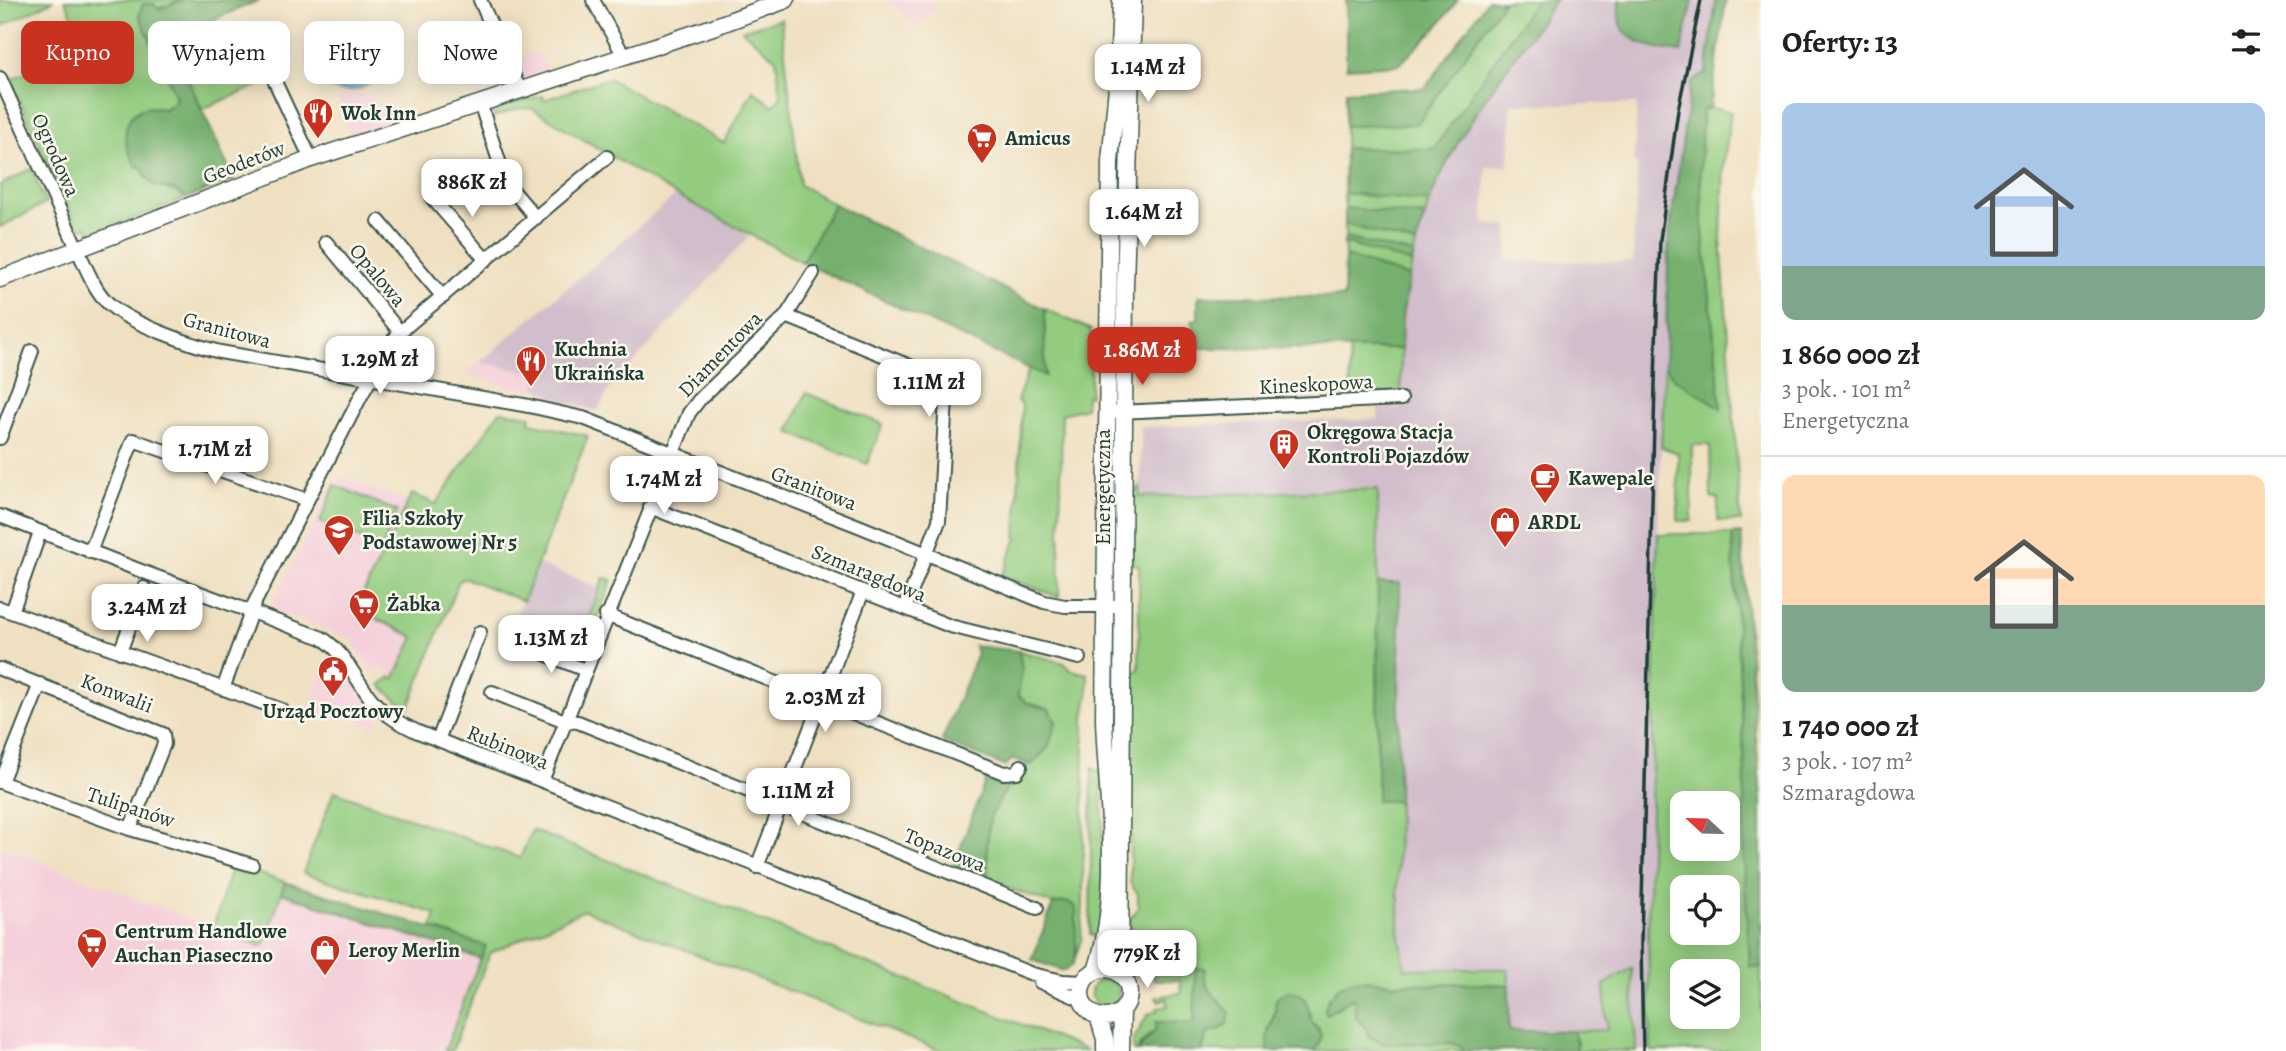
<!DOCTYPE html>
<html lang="pl">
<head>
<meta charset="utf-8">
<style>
  body { margin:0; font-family:Alegreya,serif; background:#f2f2f2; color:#202124; height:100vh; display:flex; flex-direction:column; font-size:26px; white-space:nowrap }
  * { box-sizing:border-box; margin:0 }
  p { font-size:23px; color:#757577 }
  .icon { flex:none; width:38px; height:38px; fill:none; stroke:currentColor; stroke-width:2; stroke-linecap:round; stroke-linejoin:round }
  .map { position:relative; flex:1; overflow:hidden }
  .drawer { display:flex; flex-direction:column; background:#fff; width:525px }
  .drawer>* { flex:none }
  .banner { position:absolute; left:21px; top:21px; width:665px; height:63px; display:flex; gap:14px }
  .needle { width:46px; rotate:292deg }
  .tools { position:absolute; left:1670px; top:791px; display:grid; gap:14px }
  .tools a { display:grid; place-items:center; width:70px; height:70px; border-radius:14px; background:#fff; box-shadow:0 4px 18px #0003; font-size:35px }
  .price { position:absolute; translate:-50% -60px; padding:0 16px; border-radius:14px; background:#fff; color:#222; font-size:23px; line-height:46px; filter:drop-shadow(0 2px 4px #0008) }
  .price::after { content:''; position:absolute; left:50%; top:42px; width:21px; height:16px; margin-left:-10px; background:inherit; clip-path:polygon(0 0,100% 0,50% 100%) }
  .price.active { background:#c8321e; color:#fff }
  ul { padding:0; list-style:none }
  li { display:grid; align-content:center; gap:14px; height:371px; padding:0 21px }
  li+li { border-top:2px solid #e0e0e0 }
  li span { display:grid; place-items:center; height:217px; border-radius:14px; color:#555 }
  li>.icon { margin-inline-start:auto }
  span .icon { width:126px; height:126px; fill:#fffc; stroke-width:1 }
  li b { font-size:30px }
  h2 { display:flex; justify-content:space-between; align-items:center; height:84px; padding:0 21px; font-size:30px }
  .chip { padding:0 24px; border-radius:14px; background:#fff; box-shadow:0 4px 18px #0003; font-size:24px; line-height:63px }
  .chip.active { background:#c8321e; color:#fff }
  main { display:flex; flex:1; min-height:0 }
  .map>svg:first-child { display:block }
  .built { fill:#f5cfda }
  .industrial { fill:#d1bdcb; fill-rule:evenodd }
  .green { fill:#93cc7f; stroke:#59845a; stroke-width:2; fill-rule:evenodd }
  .forest { fill:#76b06e; stroke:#4a7651; stroke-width:2 }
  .water { fill:#5caed8; stroke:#3e7686; stroke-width:2 }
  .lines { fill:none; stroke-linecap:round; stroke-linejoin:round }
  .minor-casing { stroke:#3e5549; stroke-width:16 }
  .tertiary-casing { stroke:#3e5549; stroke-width:19 }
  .minor { stroke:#fff; stroke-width:12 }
  .tertiary { stroke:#fff; stroke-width:16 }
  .rail { stroke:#1f3d34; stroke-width:3.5 }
  .labels { text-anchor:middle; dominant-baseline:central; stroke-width:5; stroke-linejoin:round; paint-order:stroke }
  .poi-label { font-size:21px; font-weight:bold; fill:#1f3d34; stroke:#fbf7ec; text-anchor:start }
  .street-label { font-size:21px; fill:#1f3d34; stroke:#fbf7ec }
</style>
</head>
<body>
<main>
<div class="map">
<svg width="1761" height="1051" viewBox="0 0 1761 1051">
  <rect width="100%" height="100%" fill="#fbf7ec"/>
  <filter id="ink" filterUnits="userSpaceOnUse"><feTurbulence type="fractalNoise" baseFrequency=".0143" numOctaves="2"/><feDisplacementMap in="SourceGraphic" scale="14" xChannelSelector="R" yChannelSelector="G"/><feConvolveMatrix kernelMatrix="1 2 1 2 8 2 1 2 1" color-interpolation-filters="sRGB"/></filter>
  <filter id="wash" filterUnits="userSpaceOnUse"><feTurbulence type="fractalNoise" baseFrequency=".00686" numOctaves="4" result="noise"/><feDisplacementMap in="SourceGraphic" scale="28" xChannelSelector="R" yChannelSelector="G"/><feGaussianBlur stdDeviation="1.57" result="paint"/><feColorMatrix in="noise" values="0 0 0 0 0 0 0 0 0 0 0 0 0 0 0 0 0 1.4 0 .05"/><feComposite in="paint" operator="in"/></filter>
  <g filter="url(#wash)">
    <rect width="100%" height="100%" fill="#efe0c1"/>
    <path class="built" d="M888 0H927L935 7 918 27Z
      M538 51 548 70 521 80 514 62Z
      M337 94 341 96 373 94 384 124 349 136Z
      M480 362 539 375 534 391 517 386 516 388 500 383 499 384 465 374Z
      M338 476 409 502 360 600 374 608 376 611 374 617 414 637 394 679 381 664 380 669 374 674 349 638 273 610 271 605Z
      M331 651 379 716 375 727 346 715 343 722 309 709Z
      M0 846 260 946 265 943 281 893 481 959 445 1051H0Z"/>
    <path class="industrial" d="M1556 0H1619L1620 24 1681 52 1693 0H1716L1706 73 1691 83 1669 237 1658 534 1648 937 1651 1051H1636L1632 968 1604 985 1607 1030 1509 1031 1508 969H1405L1140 497 1141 427 1378 419V408H1401L1402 317 1405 295 1419 231 1429 202 1440 174 1481 104ZM1511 104H1637L1634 163H1638L1633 262 1507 261 1508 226 1484 224 1486 167 1509 166Z
      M676 195 749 236 607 392 598 411 557 399 535 387 538 374 480 362Z
      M538 564 600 588 573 658 541 646 510 629Z"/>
    <path class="green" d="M0 0H54L0 27Z
      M65 0H183L139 15 176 96 175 101 165 109C150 105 128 110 127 129 126 140 142 171 148 179 156 189 174 187 186 198L91 235 87 226 78 230 10 80 46 64 49 71 59 66 53 50 64 43 67 50 84 43Z
      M1500 0H1536L1434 149 1345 148V126L1417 124 1503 2Z
      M781 19 800 185 834 204 802 262 676 195 531 108 517 109 494 117 492 113 496 108 543 96 544 100 608 78 724 143 753 90 773 106 781 96 776 59 742 30Z
      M243 55 258 86 202 109 187 78Z
      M1710 108 1731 112 1724 162 1721 239 1741 521H1718V498H1711L1710 445H1692V521H1678V453L1661 447 1665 365 1674 378 1721 407 1703 230 1700 172 1702 112 1705 109Z
      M31 169 46 203 0 227V185Z
      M1344 193 1429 202 1425 216 1345 208Z
      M1345 224 1416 244 1414 254 1345 238Z
      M1344 243 1412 263 1409 277 1345 256Z
      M1045 309 1091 330 1090 396 1086 395 1085 408 1062 414 1059 597 1002 576 1016 540 1022 404 1017 401 1029 368 1045 375Z
      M1349 349H1401V394L1351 395Z
      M806 393 883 424 867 464 789 432Z
      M500 411 531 416 530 423 588 436 523 601 465 578 459 581 409 707 399 702 380 685 391 677 394 679 414 637 373 617 376 611 360 600 412 494 436 504Z
      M335 485 397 511 382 548 320 522Z
      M1140 487V497L1378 489 1377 800 1398 801 1397 894 1399 898V931L1405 969H1508L1509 985 1448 983 1431 986 1417 983 1392 984 1375 981 1354 980 1334 1011 1350 998 1355 1001 1360 1022 1383 1044 1451 1043 1461 1046 1464 1051H1315L1320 1042 1319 1029 1311 1021V1013L1276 1001C1276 1018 1262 1034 1269 1051H1202L1207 1033 1219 1030 1230 1013 1204 984 1203 976 1196 968 1194 1023C1171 1022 1147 1028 1137 1051H1133V1041L1148 1014 1157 1011V1008L1168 1006 1167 999 1158 1001 1156 997 1181 993 1180 980H1155L1138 951 1137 946 1130 945V919L1138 909V894L1130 883 1131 672 1139 670V565H1134L1131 562V494Z
      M1658 534H1732L1745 774 1743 848 1750 967H1761V1051H1651L1648 937ZM1682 803H1727V849H1682ZM1682 887H1727V933H1682ZM1682 971H1727V1017H1682Z
      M604 578 612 580 582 658 576 660 573 658Z
      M1019 651 1064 663 1071 670 1088 674V695L1084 718 1083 900 1081 940 1076 955V908L1064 902 1053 904 988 881 987 846 990 817 1012 779 1019 781 1049 709 1027 703 1017 695 1022 671Z
      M1092 768 1102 773 1104 910 1100 939 1090 935Z
      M334 791 520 858 532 830 1088 1051H941L584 910 490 953 452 1051H445L485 946 432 928 436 914 303 873Z
      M232 865 285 882 265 943 260 946 213 928Z
      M1632 968 1636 1051H1576L1577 1043 1573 1031 1607 1030 1604 985Z
      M1091 993a14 14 0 1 1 28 0a14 14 0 1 1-28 0Z"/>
    <path class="forest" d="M183 0H260L169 38 234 180 186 198C174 186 167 191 154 185 147 181 145 172 140 166L136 167C133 159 126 150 126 141 123 114 141 103 165 109L175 101 176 96 139 15 143 4H154L158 9Z
      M1346 0H1458L1436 28 1399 65 1346 68Z
      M1488 0 1503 2 1417 124 1345 126 1346 91 1425 88Z
      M1536 0H1556C1510 65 1459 127 1429 202L1344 193 1345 148 1434 149Z
      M1619 0H1693L1681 52C1662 49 1628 46 1620 23 1618 17 1619 7 1619 0Z
      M1716 0H1726L1710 108 1705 109 1702 113 1700 172 1703 230 1721 408 1674 378 1665 365 1669 237 1691 83 1706 73Z
      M834 204 1045 309V376L802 262Z
      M1345 208 1425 216 1416 244 1345 224Z
      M1345 238 1414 254 1412 263 1344 243Z
      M1345 256 1409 277 1402 317 1401 349 1193 348 1192 320 1198 319V296L1344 297Z
      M1741 533 1761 801V967H1750L1743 848 1745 774 1732 534Z
      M1378 583H1400L1398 801H1377Z
      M974 646 1019 651 1022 671 1018 695 1027 703 1049 709 1056 722 1048 748 1031 765 1013 759 1005 766 942 741 977 653Z
      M988 774 1012 779 990 817 987 846 988 881 953 867Z
      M285 882 486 946 481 959 281 893Z
      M1064 902 1072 904 1076 907V955L1073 965 1064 971 1032 960 1053 904Z
      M1196 968H1205C1200 987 1219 999 1230 1013L1227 1024 1219 1030 1207 1033 1202 1051H1137L1156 1029V1022L1194 1023Z
      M1354 980 1375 981 1392 984 1417 983 1431 986 1448 983 1509 985V1031H1573L1577 1049 1464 1051 1461 1046 1451 1043 1383 1044 1369 1036 1366 1028 1355 1016V1001L1351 998 1327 1014 1325 1011C1326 996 1339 984 1354 980Z
      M1288 991C1310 993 1306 1005 1311 1020 1317 1036 1328 1027 1315 1051H1269C1263 1036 1272 1027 1275 1013 1276 1009 1275 1005 1276 1001 1277 995 1283 993 1288 991Z"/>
    <path class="water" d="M355 37H364L384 50C383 91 343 103 313 78L311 68 319 55Z"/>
  </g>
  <g filter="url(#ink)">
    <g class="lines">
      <g class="minor-casing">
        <path id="minor" d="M480 0 520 90
          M593 0 624 56
          M255 39 311 159
          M0 78 86 268C93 283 100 298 114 308 135 325 193 345 220 352L529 406 583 418 861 527 1044 602 1065 606H1123
          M480 103 501 167 509 186 536 218
          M433 199 486 260
          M379 221 443 297
          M326 242 400 332
          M786 316 947 381 939 521 905 608
          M1118 412 1401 399
          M0 438 32 351
          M650 507 950 626 1079 658
          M0 516 149 574 322 638C346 653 355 680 373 701 386 716 401 724 418 732L1032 974 1063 981 1084 982
          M90 552 133 440 307 500
          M0 608 282 710
          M12 612 38 538
          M606 615 1004 773 1017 772 1021 766
          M530 648 585 670
          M120 652 144 588
          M0 669 163 734 164 744 130 829
          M223 689 254 604 362 394 391 343 400 332 607 157
          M492 692 565 721 578 722 1037 908
          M438 740 480 632
          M542 781 689 413 699 400 786 316 813 273
          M0 782 130 829 252 865
          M1 782 40 684
          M757 867 863 591
          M1040 982 1082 1000"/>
      </g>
      <g class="tertiary-casing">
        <path id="tertiary" d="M0 279 311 159 713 27 786 0
          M1081 993a24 24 0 1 1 48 0a24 24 0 1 1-48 0Z
          M1096 971C1122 892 1107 802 1104 720L1110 162 1118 76 1121 0
          M1120 975 1125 287 1133 0
          M1098 1016 1105 1039V1051
          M1121 1051 1122 1010"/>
      </g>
      <use href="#minor" class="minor"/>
      <use href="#tertiary" class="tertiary"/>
      <path class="rail" d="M1643 1051 1641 943 1656 345 1660 240 1678 110 1701 0"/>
    </g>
  </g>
  <defs>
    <g id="restaurant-pin" transform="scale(1.575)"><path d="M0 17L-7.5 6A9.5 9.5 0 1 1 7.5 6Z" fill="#c8321e" stroke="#fbf7ec"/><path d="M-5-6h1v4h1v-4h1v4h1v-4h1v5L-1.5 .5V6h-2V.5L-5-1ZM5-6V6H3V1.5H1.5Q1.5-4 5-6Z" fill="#fff"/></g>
    <g id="supermarket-pin" transform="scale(1.575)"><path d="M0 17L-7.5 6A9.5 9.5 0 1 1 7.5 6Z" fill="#c8321e" stroke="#fbf7ec"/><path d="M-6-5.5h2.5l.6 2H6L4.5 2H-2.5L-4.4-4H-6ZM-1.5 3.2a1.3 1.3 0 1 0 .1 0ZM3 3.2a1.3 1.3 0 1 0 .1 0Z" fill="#fff"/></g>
    <g id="building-pin" transform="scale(1.575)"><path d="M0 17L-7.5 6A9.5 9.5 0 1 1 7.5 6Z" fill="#c8321e" stroke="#fbf7ec"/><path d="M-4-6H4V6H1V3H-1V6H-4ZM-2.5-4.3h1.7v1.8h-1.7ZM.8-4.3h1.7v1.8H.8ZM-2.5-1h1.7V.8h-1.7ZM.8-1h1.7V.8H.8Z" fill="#fff"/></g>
    <g id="cafe-pin" transform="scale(1.575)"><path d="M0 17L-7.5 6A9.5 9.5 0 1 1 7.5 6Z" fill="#c8321e" stroke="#fbf7ec"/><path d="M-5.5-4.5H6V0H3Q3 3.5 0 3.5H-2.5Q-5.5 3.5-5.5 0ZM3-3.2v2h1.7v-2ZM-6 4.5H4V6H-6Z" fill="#fff"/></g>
    <g id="shop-pin" transform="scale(1.575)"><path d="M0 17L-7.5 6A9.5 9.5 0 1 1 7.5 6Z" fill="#c8321e" stroke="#fbf7ec"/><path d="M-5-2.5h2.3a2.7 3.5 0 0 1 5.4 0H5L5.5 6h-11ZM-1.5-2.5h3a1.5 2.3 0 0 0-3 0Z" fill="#fff"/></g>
    <g id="school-pin" transform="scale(1.575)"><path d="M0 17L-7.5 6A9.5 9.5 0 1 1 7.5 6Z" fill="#c8321e" stroke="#fbf7ec"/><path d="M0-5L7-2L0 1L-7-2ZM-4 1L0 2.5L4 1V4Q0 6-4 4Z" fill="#fff"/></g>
    <g id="civic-pin" transform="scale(1.575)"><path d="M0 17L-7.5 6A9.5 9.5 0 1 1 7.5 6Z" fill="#c8321e" stroke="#fbf7ec"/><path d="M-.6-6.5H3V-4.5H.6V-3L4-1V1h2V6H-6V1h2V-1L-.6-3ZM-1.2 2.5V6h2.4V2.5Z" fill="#fff"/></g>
  </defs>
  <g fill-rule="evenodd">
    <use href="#restaurant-pin" x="318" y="113"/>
    <use href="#supermarket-pin" x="982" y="138"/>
    <use href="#restaurant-pin" x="531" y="361"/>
    <use href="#building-pin" x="1284" y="444"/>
    <use href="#cafe-pin" x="1545" y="478"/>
    <use href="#shop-pin" x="1505" y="522"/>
    <use href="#school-pin" x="339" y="530"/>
    <use href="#supermarket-pin" x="364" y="604"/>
    <use href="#civic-pin" x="333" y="671"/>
    <use href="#supermarket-pin" x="92" y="943"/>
    <use href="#shop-pin" x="325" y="950"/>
  </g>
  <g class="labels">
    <g class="poi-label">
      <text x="341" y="113">Wok Inn</text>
      <text x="1005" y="138">Amicus</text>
      <text x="554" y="349">Kuchnia<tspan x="554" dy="24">Ukraińska</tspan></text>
      <text x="1307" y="432">Okręgowa Stacja<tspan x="1307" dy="24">Kontroli Pojazdów</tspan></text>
      <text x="1568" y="478">Kawepale</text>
      <text x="362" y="518">Filia Szkoły<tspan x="362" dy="24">Podstawowej Nr 5</tspan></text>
      <text x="1528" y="522">ARDL</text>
      <text x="387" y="604">Żabka</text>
      <text x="333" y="711" text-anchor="middle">Urząd Pocztowy</text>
      <text x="115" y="931">Centrum Handlowe<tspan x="115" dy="24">Auchan Piaseczno</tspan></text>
      <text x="348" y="950">Leroy Merlin</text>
    </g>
    <g class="street-label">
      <text transform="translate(56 155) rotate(66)">Ogrodowa</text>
      <text transform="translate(244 162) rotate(-21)">Geodetów</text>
      <text transform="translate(378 275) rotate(50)">Opalowa</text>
      <text transform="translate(227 330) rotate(15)">Granitowa</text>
      <text transform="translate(720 354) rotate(-46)">Diamentowa</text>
      <text transform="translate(1316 384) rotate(-3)">Kineskopowa</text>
      <text transform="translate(1103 487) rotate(-90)">Energetyczna</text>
      <text transform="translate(814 488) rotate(21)">Granitowa</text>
      <text transform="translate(869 573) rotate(22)">Szmaragdowa</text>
      <text transform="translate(117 693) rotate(21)">Konwalii</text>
      <text transform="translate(508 747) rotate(22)">Rubinowa</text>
      <text transform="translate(131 807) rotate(18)">Tulipanów</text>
      <text transform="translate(945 850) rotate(22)">Topazowa</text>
    </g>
  </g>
</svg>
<div class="tools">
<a><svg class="needle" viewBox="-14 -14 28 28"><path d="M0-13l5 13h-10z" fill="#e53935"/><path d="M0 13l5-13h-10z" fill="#757577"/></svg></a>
<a><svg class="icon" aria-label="locate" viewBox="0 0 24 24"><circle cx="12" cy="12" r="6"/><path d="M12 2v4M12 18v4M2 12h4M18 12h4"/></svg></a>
<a><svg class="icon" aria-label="layers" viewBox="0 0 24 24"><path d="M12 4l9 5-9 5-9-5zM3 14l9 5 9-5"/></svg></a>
</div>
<b class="price" style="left:1148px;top:104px">1.14M zł</b>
<b class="price" style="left:472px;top:219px">886K zł</b>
<b class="price" style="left:1144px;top:249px">1.64M zł</b>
<b class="price active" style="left:1142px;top:387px">1.86M zł</b>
<b class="price" style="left:380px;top:396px">1.29M zł</b>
<b class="price" style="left:929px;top:419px">1.11M zł</b>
<b class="price" style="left:215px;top:486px">1.71M zł</b>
<b class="price" style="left:664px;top:516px">1.74M zł</b>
<b class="price" style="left:147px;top:644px">3.24M zł</b>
<b class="price" style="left:551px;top:675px">1.13M zł</b>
<b class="price" style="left:825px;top:734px">2.03M zł</b>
<b class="price" style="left:798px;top:828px">1.11M zł</b>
<b class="price" style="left:1147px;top:990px">779K zł</b>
<div class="banner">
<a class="chip active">Kupno</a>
<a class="chip">Wynajem</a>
<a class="chip">Filtry</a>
<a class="chip">Nowe</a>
</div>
</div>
<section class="drawer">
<h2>Oferty: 13<svg class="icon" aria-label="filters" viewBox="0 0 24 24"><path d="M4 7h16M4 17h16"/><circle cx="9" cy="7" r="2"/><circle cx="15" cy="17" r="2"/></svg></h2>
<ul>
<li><span style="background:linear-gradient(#a9c7e8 75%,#7fa58c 0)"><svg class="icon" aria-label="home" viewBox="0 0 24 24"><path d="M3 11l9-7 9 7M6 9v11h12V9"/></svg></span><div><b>1 860 000 zł</b><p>3 pok. · 101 m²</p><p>Energetyczna</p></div></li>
<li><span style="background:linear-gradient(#ffd9b3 60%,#7fa58c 0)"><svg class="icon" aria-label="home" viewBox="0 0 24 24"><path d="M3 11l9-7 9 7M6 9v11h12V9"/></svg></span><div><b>1 740 000 zł</b><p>3 pok. · 107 m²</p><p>Szmaragdowa</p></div></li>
</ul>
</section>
</main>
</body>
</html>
